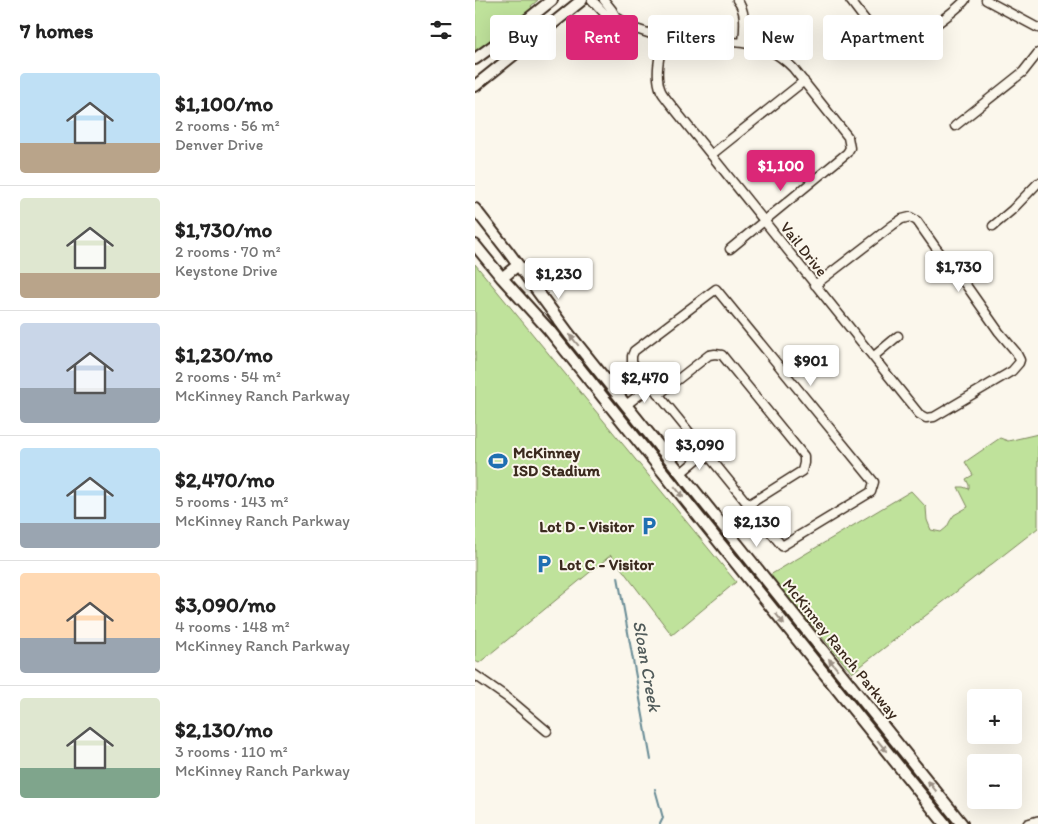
<!DOCTYPE html>
<html lang="en">
<head>
<meta charset="utf-8">
<style>
  body { margin:0; font-family:Itim,sans-serif; background:#f6f6f6; color:#222; height:100vh; display:flex; flex-direction:column; font-size:19px; white-space:nowrap }
  * { box-sizing:border-box; margin:0 }
  p { font-size:16px; color:#767676 }
  .icon { flex:none; width:28px; height:28px; fill:none; stroke:currentColor; stroke-width:2; stroke-linecap:round; stroke-linejoin:round }
  .map { position:relative; flex:1; overflow:hidden }
  .sheet { display:flex; flex-direction:column; background:#fff; width:475px }
  .sheet>* { flex:none }
  .banner { position:absolute; left:15px; top:15px; width:472px; height:45px; display:flex; gap:10px }
  .fabs { position:absolute; left:492px; top:689px; display:grid; gap:10px }
  .fabs a { display:grid; place-items:center; width:55px; height:55px; border-radius:5px; background:#fff; box-shadow:0 5px 20px #0002; font-size:25px }
  .price { position:absolute; translate:-50% -42px; padding:0 11px; border-radius:5px; background:#fff; color:#222; font-size:16px; line-height:32px; filter:drop-shadow(0 1px 2px #0008) }
  .price::after { content:''; position:absolute; left:50%; top:30px; width:15px; height:11px; margin-left:-8px; background:inherit; clip-path:polygon(0 0,100% 0,50% 100%) }
  .price.selected { background:#db2777; color:#fff }
  ul { padding:0; list-style:none }
  li { display:flex; align-items:center; gap:15px; height:125px; padding:0 20px }
  li+li { border-top:1px solid #e0e0e0 }
  li span { display:grid; place-items:center; flex:none; width:140px; height:100px; border-radius:5px; color:#555 }
  li>.icon { margin-inline-start:auto }
  span .icon { width:60px; height:60px; fill:#fffc; stroke-width:1 }
  li b { font-size:21px }
  h2 { display:flex; justify-content:space-between; align-items:center; height:60px; padding:0 20px; font-size:21px }
  .pill { padding:0 18px; border-radius:5px; background:#fff; box-shadow:0 5px 20px #0002; font-size:18px; line-height:45px }
  .pill.selected { background:#db2777; color:#fff }
  main { display:flex; flex:1; min-height:0 }
  .map>svg:first-child { display:block }
  .green { fill:#bfe29b; stroke:#7d865c }
  .lines { fill:none; stroke-linecap:round; stroke-linejoin:round }
  .stream { stroke:#678b95; stroke-width:2 }
  .minor-casing { stroke:#3b2a1e; stroke-width:11 }
  .tertiary-casing { stroke:#3b2a1e; stroke-width:12 }
  .secondary-casing { stroke:#3b2a1e; stroke-width:14 }
  .minor { stroke:#fbf7ec; stroke-width:8 }
  .tertiary { stroke:#fbf7ec; stroke-width:9 }
  .secondary { stroke:#fbf7ec; stroke-width:10 }
  .oneway { fill:#9b9085 }
  .labels { text-anchor:middle; dominant-baseline:central; stroke-width:4; stroke-linejoin:round; paint-order:stroke }
  .street-label { font-size:16px; fill:#3b2a1e; stroke:#fbf7ec }
  .poi-label { font-size:16px; font-weight:bold; fill:#3b2a1e; stroke:#fbf7ec; text-anchor:start }
  .water-label { font-size:18px; font-style:italic; fill:#515b5a; stroke:#fbf7ec }
</style>
</head>
<body>
<main>
<section class="sheet">
<h2>7 homes<svg class="icon" aria-label="filters" viewBox="0 0 24 24"><path d="M4 7h16M4 17h16"/><circle cx="9" cy="7" r="2"/><circle cx="15" cy="17" r="2"/></svg></h2>
<ul>
<li><span style="background:linear-gradient(#bfe0f5 70%,#b9a48a 0)"><svg class="icon" aria-label="home" viewBox="0 0 24 24"><path d="M3 11l9-7 9 7M6 9v11h12V9"/></svg></span><div><b>$1,100/mo</b><p>2 rooms · 56 m²</p><p>Denver Drive</p></div></li>
<li><span style="background:linear-gradient(#dfe7d0 75%,#b9a48a 0)"><svg class="icon" aria-label="home" viewBox="0 0 24 24"><path d="M3 11l9-7 9 7M6 9v11h12V9"/></svg></span><div><b>$1,730/mo</b><p>2 rooms · 70 m²</p><p>Keystone Drive</p></div></li>
<li><span style="background:linear-gradient(#c9d6e8 65%,#9aa5b1 0)"><svg class="icon" aria-label="home" viewBox="0 0 24 24"><path d="M3 11l9-7 9 7M6 9v11h12V9"/></svg></span><div><b>$1,230/mo</b><p>2 rooms · 54 m²</p><p>McKinney Ranch Parkway</p></div></li>
<li><span style="background:linear-gradient(#bfe0f5 75%,#9aa5b1 0)"><svg class="icon" aria-label="home" viewBox="0 0 24 24"><path d="M3 11l9-7 9 7M6 9v11h12V9"/></svg></span><div><b>$2,470/mo</b><p>5 rooms · 143 m²</p><p>McKinney Ranch Parkway</p></div></li>
<li><span style="background:linear-gradient(#ffd9b3 65%,#9aa5b1 0)"><svg class="icon" aria-label="home" viewBox="0 0 24 24"><path d="M3 11l9-7 9 7M6 9v11h12V9"/></svg></span><div><b>$3,090/mo</b><p>4 rooms · 148 m²</p><p>McKinney Ranch Parkway</p></div></li>
<li><span style="background:linear-gradient(#dfe7d0 70%,#7fa58c 0)"><svg class="icon" aria-label="home" viewBox="0 0 24 24"><path d="M3 11l9-7 9 7M6 9v11h12V9"/></svg></span><div><b>$2,130/mo</b><p>3 rooms · 110 m²</p><p>McKinney Ranch Parkway</p></div></li>
</ul>
</section>
<div class="map">
<svg width="563" height="824" viewBox="0 0 563 824">
  <rect width="100%" height="100%" fill="#fbf7ec"/>
  <filter id="ink" filterUnits="userSpaceOnUse"><feTurbulence type="fractalNoise" baseFrequency=".02" numOctaves="2"/><feDisplacementMap in="SourceGraphic" scale="10" xChannelSelector="R" yChannelSelector="G"/><feConvolveMatrix kernelMatrix="1 2 1 2 8 2 1 2 1" color-interpolation-filters="sRGB"/></filter>
  <g filter="url(#ink)">
    <path class="green" d="M0 0H63L56 6 58 10 0 54Z
      M0 264 261 582 197 635 136 555 4 663 0 661Z
      M563 434V528L377 673 295 575 436 491 451 507 452 520 456 530 466 532 472 527 475 521 479 515 493 507 483 487H488L494 489V485L491 479 498 475 490 462 525 438 533 441Z"/>
    <g class="lines">
      <path class="stream" d="M143 577 176 760
        M180 789 188 818 185 824"/>
      <g class="minor-casing">
        <path id="minor" d="M117 0 131 15 141 17 161 29 176 34 268 43C290 47 302 52 318 68L373 137 375 148 372 153 255 249
          M129 0 137 10 141 17
          M262 0C272 12 269 29 268 43
          M375 0C383 10 407 45 418 48 428 51 483 9 490 0
          M511 0 563 28
          M189 36C185 53 179 75 186 91 188 95 191 98 193 101L444 414 451 418 459 417 537 371 544 363 545 360 541 352 524 332 491 285 461 248 442 221 435 217 427 219 418 225 340 285
          M480 126 548 72 563 53
          M236 155 329 81
          M518 226 537 210 563 183
          M241 289 399 482 396 492 307 546 157 362V356L159 351Z
          M398 357 423 336
          M183 395 234 355 240 354 247 355 329 456V463L327 471 273 505
          M151 405 176 386
          M206 473 231 452
          M0 675 33 698 72 731"/>
      </g>
      <g class="tertiary-casing">
        <path id="tertiary" d="M553 824 563 821"/>
      </g>
      <g class="secondary-casing">
        <path id="secondary" d="M0 59 33 35 77 0
          M0 86 107 0
          M0 209 32 250 94 334 487 824
          M0 245 27 278 74 330 470 824
          M27 278 43 265"/>
      </g>
      <use href="#minor" class="minor"/>
      <use href="#tertiary" class="tertiary"/>
      <use href="#secondary" class="secondary"/>
    </g>
    <defs><path id="oneway-solid" d="M-6-.8H1V-3.2L6.5 0L1 3.2V.8H-6Z" transform="scale(1.25)"/></defs>
    <g class="oneway">
      <use href="#oneway-solid" transform="translate(99 340) rotate(-129)"/>
      <use href="#oneway-solid" transform="translate(204 492) rotate(51)"/>
      <use href="#oneway-solid" transform="translate(305 619) rotate(52)"/>
      <use href="#oneway-solid" transform="translate(358 664) rotate(-129)"/>
      <use href="#oneway-solid" transform="translate(407 746) rotate(51)"/>
      <use href="#oneway-solid" transform="translate(457 786) rotate(-129)"/>
    </g>
  </g>
  <defs>
    <g id="stadium-bare" transform="scale(1.5)"><path d="M0-5a6.5 5 0 1 0 0 10a6.5 5 0 1 0 0-10ZM-3.5-1.8h7v3.6h-7Z" fill="#1f6fb2" stroke="#fbf7ec" stroke-width="2.5" paint-order="stroke"/></g>
    <g id="parking-bare" transform="scale(1.5)"><path d="M-3.5-5.5H1a3.5 3.5 0 0 1 0 7H-1V5.5H-3.5ZM-1-3.4V-.6H.8a1.4 1.4 0 0 0 0-2.8Z" fill="#1f6fb2" stroke="#fbf7ec" stroke-width="2.5" paint-order="stroke"/></g>
  </defs>
  <g fill-rule="evenodd">
    <use href="#stadium-bare" x="23" y="461"/>
    <use href="#parking-bare" x="174" y="526"/>
    <use href="#parking-bare" x="69" y="564"/>
  </g>
  <g class="labels">
    <g class="street-label">
      <text transform="translate(329 249) rotate(51)">Vail Drive</text>
      <text transform="translate(366 649) rotate(51)">McKinney Ranch Parkway</text>
    </g>
    <g class="poi-label">
      <text x="38" y="452">McKinney<tspan x="38" dy="18">ISD Stadium</tspan></text>
      <text x="159" y="526" text-anchor="end">Lot D - Visitor</text>
      <text x="84" y="564">Lot C - Visitor</text>
    </g>
    <g class="water-label">
      <text transform="translate(172 666) rotate(80)">Sloan Creek</text>
    </g>
  </g>
</svg>
<div class="fabs">
<a>+</a>
<a>−</a>
</div>
<b class="price selected" style="left:306px;top:192px">$1,100</b>
<b class="price" style="left:484px;top:293px">$1,730</b>
<b class="price" style="left:84px;top:300px">$1,230</b>
<b class="price" style="left:336px;top:387px">$901</b>
<b class="price" style="left:170px;top:404px">$2,470</b>
<b class="price" style="left:225px;top:471px">$3,090</b>
<b class="price" style="left:282px;top:548px">$2,130</b>
<div class="banner">
<a class="pill">Buy</a>
<a class="pill selected">Rent</a>
<a class="pill">Filters</a>
<a class="pill">New</a>
<a class="pill">Apartment</a>
</div>
</div>
</main>
</body>
</html>
